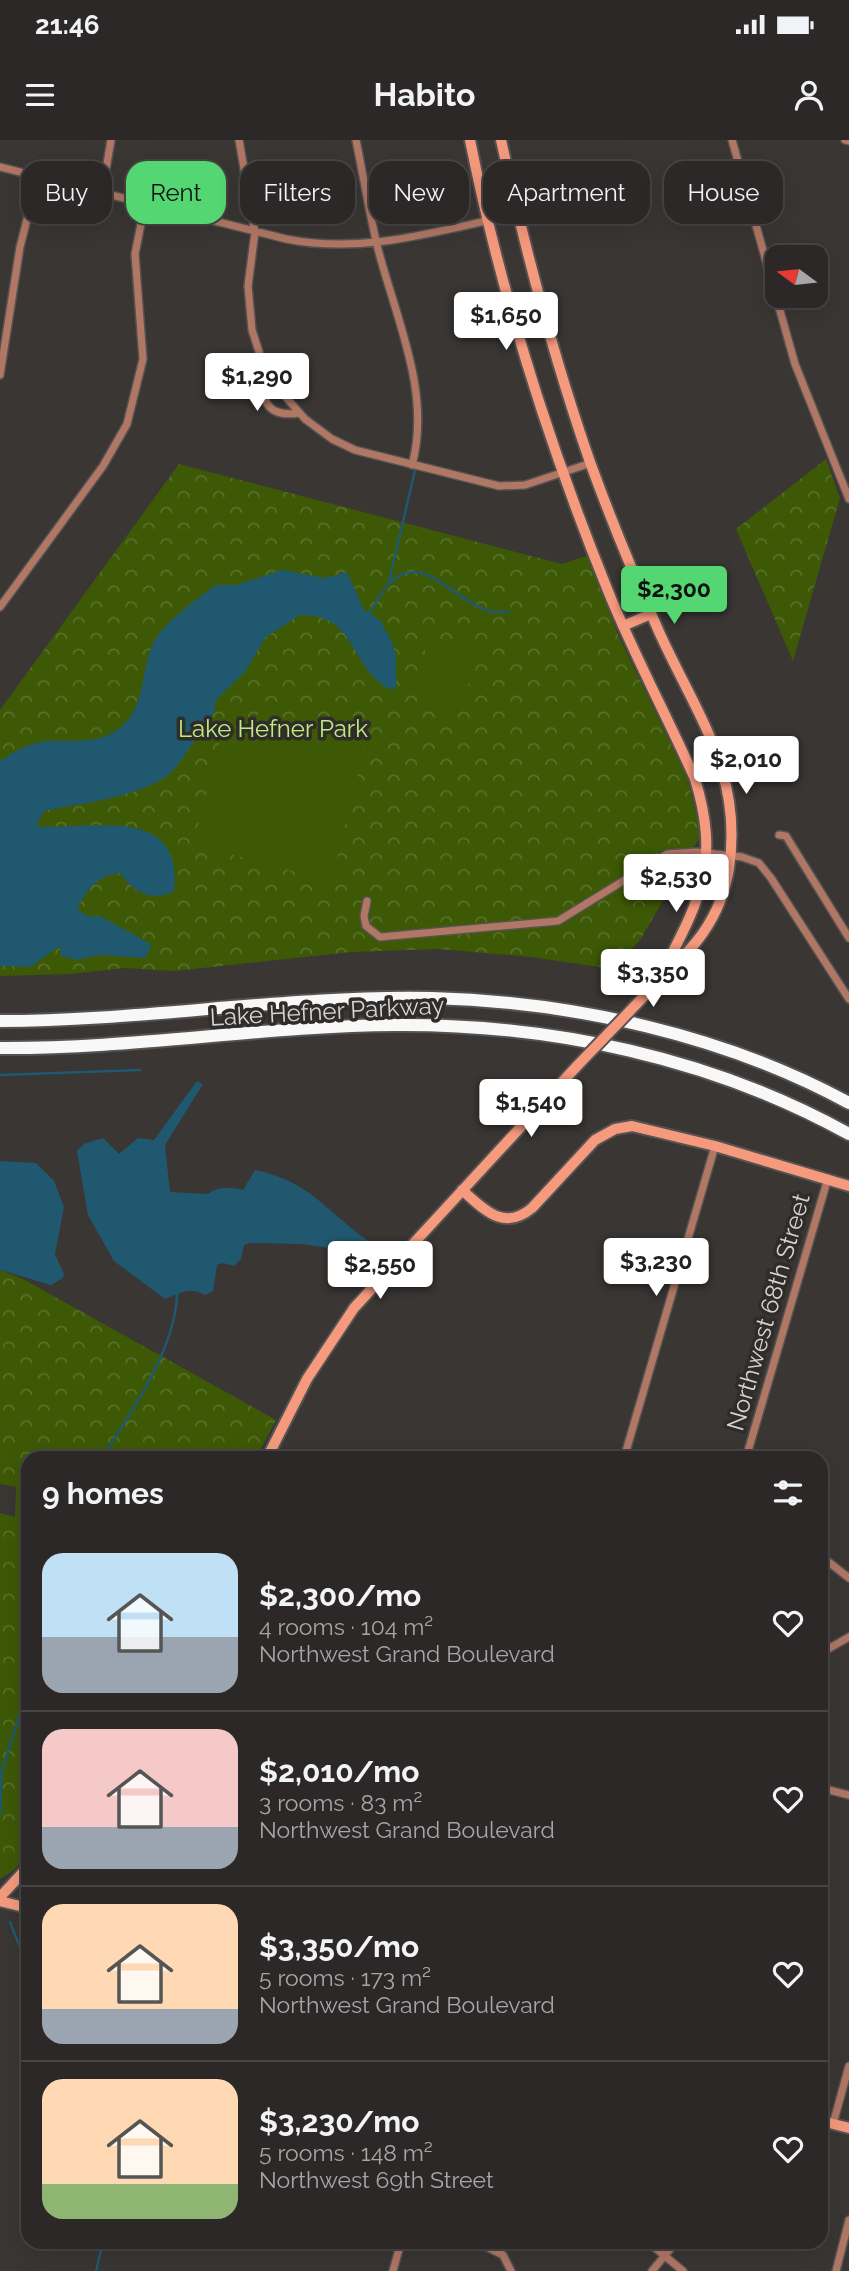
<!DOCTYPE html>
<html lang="en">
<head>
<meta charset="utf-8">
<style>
  body { margin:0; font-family:Raleway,sans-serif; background:#373433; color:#f1f3f6; height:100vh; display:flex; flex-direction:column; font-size:26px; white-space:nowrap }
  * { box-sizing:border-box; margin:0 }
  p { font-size:23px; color:#a6a6a7 }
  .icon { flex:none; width:38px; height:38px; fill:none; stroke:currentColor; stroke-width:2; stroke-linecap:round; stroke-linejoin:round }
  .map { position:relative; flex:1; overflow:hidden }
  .side { position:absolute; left:21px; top:1311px; width:807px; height:798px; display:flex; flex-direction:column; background:#2b2827; border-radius:21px; box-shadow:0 7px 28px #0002,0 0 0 2px #474444 }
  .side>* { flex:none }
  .banner { position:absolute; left:21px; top:21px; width:808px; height:63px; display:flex; gap:14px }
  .needle { width:46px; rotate:285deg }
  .controls { position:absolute; left:765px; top:105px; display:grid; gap:14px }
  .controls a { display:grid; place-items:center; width:63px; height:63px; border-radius:14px; background:#2b2827; box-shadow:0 7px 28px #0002,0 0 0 2px #474444; font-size:35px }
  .price { position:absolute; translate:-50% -60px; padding:0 16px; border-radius:7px; background:#fff; color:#222; font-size:23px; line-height:46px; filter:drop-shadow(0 2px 4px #0008) }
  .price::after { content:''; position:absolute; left:50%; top:42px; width:21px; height:16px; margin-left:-10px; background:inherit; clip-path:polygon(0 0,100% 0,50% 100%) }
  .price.selected { background:#54d672; color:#111 }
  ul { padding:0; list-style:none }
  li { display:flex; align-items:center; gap:21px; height:175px; padding:0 21px }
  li+li { border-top:2px solid #474444 }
  li span { display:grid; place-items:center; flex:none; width:196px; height:140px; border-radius:21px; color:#555 }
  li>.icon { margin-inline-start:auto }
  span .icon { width:84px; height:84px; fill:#fffc; stroke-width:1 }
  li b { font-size:30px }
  h2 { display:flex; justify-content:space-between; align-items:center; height:84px; padding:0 21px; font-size:30px }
  .pill { padding:0 24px; border-radius:21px; background:#2b2827; box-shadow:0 7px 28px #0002,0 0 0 2px #474444; font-size:24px; line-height:63px }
  .pill.selected { background:#54d672; color:#111 }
  .status { display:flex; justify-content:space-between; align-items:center; height:49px; padding:0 35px; background:#2b2827; direction:ltr }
  .status svg { height:19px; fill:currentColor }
  header { display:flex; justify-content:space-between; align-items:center; height:91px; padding:0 21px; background:#2b2827; font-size:32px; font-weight:700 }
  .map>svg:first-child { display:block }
  .park { fill:url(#park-crowns) }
  .garden { fill:#3d5906 }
  .water { fill:#20596f }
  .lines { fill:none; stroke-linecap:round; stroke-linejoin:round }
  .stream { stroke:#20596f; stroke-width:2.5 }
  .street-casing { stroke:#555251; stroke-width:10 }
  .secondary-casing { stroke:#555251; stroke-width:14 }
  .highway-casing { stroke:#555251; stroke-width:16 }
  .street { stroke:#b17765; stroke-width:7 }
  .secondary { stroke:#f69a7e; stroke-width:10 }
  .highway { stroke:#f8f8f8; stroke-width:12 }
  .secondary-bridge-casing { stroke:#555251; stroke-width:14; stroke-linecap:butt }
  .secondary-bridge { stroke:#f69a7e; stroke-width:10 }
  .labels { text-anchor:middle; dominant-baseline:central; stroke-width:7; stroke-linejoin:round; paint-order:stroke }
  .park-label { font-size:24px; fill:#bfec81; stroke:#2f2c2a }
  .street-label { font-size:24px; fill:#d6d4d3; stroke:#2f2c2a }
</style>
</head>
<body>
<div class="status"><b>21:46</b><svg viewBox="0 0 49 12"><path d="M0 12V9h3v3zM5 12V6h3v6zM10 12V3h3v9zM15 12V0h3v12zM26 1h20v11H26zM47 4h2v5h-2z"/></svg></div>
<header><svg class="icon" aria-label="menu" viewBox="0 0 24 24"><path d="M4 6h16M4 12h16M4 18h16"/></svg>Habito<svg class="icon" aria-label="person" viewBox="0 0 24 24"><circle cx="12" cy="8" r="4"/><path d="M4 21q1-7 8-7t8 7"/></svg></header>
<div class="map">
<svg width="849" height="2131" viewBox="0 0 849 2131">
  <defs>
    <pattern id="park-crowns" width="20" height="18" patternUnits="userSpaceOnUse" patternTransform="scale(1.75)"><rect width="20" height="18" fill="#3d5906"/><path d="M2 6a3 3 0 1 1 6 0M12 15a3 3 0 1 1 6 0" fill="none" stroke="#587029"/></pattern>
  </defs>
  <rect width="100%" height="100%" fill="#393634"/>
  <path class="park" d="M826 319 840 358 793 521 736 389Z
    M179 324 562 424 590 415 618 495 688 639 701 695 640 800 613 829 531 817 439 809 351 812 174 831 125 828 71 834 0 836V570Z
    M0 1130 23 1139 276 1280 256 1318H28V1714L14 1730 0 1739V1373L15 1377 16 1347 0 1344Z"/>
  <path class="garden" d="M427 500 476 508 466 556H460L457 574 429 569 432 551 419 548Z
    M260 573 366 601 333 734 323 739 193 704 222 595Z"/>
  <path class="water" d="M282 430 325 438 347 432 364 470 380 480 390 498 396 515V547L391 550C350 530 357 473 300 475L266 497 244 533 217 559 209 589C188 599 184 627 161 640 126 659 82 663 44 671L36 686C89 691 184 662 174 751 152 763 133 752 120 733 96 736 89 749 77 768L87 776 102 777 149 803 151 807 145 818 100 815 76 820 61 816 59 806 31 827 0 826V621C15 611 30 602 49 601 75 600 99 605 121 587 150 563 138 521 159 494 169 480 201 455 216 445H236Z
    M197 941 203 944 165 1005 170 1052 208 1054C218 1046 231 1047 243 1050L255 1030C312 1042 326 1072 370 1102L366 1113 301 1104 250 1103 244 1105 241 1119 234 1126 223 1123 217 1125 213 1151 205 1155C189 1146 181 1153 165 1159L114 1121 88 1075 77 1011 84 1004 103 998 119 1014 138 998 154 1000Z
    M0 1021 36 1023 54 1041 64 1067 55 1114 64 1134 63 1138 51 1145 0 1130Z"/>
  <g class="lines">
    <path class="stream" d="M389 442 416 326
      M369 473C375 464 380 454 387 446 425 400 468 484 508 471
      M0 935 140 930
      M102 1318C131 1272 175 1210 177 1155
      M0 1674 2 1629 28 1550
      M10 1782 28 1828
      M96 2131 103 2102"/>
    <g class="street-casing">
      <path id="street" d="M239 0 255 92 248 146 252 190 262 221 276 246 305 279 332 299 355 310 499 346 525 345 591 323
        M356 0C363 35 369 71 377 105 395 177 432 252 412 325
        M732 0 795 224 849 359
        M845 0 849 1
        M0 27 286 99C365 115 440 90 518 74
        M102 53 111 0
        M266 230C259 259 266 278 299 273
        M0 235 20 107 38 36
        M0 467 103 326 127 284 143 219 135 114 145 64
        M779 695 786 696 849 798
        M367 761 364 776 366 786 380 797 558 781 667 714 696 712 742 717 759 723 771 738 849 859
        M624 1318 715 1006
        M746 1318 828 1038
        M821 1416 849 1438
        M821 1513 849 1497
        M821 1648 849 1655
        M833 1984 849 1926
        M477 2102 503 2115 511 2131
        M648 2102 683 2131
        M393 2131 401 2102
        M652 2131 676 2102
        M836 2131 849 2080"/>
    </g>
    <g class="secondary-casing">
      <path id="secondary" d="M470 0C501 155 549 305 608 451 634 515 667 576 695 639 721 725 699 761 661 835
        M501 0C525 109 553 216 590 322 611 380 635 438 660 494 697 575 743 634 729 728 718 798 671 825 629 872
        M623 486 651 474
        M462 1050C484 1069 503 1092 532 1068L595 1000 615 989 632 986 715 1006 849 1046
        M267 1318 307 1239 354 1168 577 926
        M0 1757 28 1727
        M0 1761 28 1768
        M821 1981 849 1988"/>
    </g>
    <g class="highway-casing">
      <path id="highway" d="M0 881C144 881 288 855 432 858 574 862 724 895 849 963
        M0 908C132 909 264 886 396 885 552 884 712 918 849 994"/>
    </g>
    <use href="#street" class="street"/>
    <use href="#secondary" class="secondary"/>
    <use href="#highway" class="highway"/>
    <g class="secondary-bridge-casing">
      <path id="secondary-bridge" d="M577 926 629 872"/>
    </g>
    <use href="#secondary-bridge" class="secondary-bridge"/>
  </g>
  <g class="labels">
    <g class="park-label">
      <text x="273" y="588">Lake Hefner Park</text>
    </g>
    <g class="street-label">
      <text transform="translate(327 871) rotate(-3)">Lake Hefner Parkway</text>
      <text transform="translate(768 1172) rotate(-74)">Northwest 68th Street</text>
    </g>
  </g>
</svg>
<div class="controls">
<a><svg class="needle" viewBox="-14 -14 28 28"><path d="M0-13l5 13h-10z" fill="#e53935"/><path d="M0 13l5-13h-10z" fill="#a6a6a7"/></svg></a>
</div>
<b class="price" style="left:506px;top:212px">$1,650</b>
<b class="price" style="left:257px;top:273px">$1,290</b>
<b class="price selected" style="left:674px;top:486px">$2,300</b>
<b class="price" style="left:746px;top:656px">$2,010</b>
<b class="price" style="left:676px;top:774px">$2,530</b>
<b class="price" style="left:653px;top:869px">$3,350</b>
<b class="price" style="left:531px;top:999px">$1,540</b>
<b class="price" style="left:656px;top:1158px">$3,230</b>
<b class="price" style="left:380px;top:1161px">$2,550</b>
<div class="banner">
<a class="pill">Buy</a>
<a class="pill selected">Rent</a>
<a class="pill">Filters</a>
<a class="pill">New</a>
<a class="pill">Apartment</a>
<a class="pill">House</a>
</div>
<section class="side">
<h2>9 homes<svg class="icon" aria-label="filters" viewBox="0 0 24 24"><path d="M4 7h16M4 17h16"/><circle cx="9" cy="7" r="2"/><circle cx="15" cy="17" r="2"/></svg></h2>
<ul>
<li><span style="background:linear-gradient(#bfe0f5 60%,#9aa5b1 0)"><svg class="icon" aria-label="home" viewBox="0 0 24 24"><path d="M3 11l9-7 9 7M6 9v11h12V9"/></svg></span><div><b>$2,300/mo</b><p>4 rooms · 104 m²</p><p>Northwest Grand Boulevard</p></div><svg class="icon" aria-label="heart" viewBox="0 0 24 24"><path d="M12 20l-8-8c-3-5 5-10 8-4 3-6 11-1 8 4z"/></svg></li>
<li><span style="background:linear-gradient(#f6c9c9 70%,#9aa5b1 0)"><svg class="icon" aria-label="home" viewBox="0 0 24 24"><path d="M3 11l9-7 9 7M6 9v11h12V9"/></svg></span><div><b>$2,010/mo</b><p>3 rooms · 83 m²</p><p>Northwest Grand Boulevard</p></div><svg class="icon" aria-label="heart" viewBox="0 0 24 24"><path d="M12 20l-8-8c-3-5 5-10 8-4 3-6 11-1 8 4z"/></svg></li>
<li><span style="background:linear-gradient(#ffd9b3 75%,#9aa5b1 0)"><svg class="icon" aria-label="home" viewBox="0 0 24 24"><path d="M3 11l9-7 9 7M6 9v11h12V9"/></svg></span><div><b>$3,350/mo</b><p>5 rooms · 173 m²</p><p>Northwest Grand Boulevard</p></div><svg class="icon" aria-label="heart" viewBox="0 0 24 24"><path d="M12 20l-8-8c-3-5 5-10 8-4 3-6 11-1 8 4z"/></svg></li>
<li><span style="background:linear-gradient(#ffd9b3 75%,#8fb573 0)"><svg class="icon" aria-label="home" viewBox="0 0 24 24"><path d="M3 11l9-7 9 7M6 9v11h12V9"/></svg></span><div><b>$3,230/mo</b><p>5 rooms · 148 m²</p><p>Northwest 69th Street</p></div><svg class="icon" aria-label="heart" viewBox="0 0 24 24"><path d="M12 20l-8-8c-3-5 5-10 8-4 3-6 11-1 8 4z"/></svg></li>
</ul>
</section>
</div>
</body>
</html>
